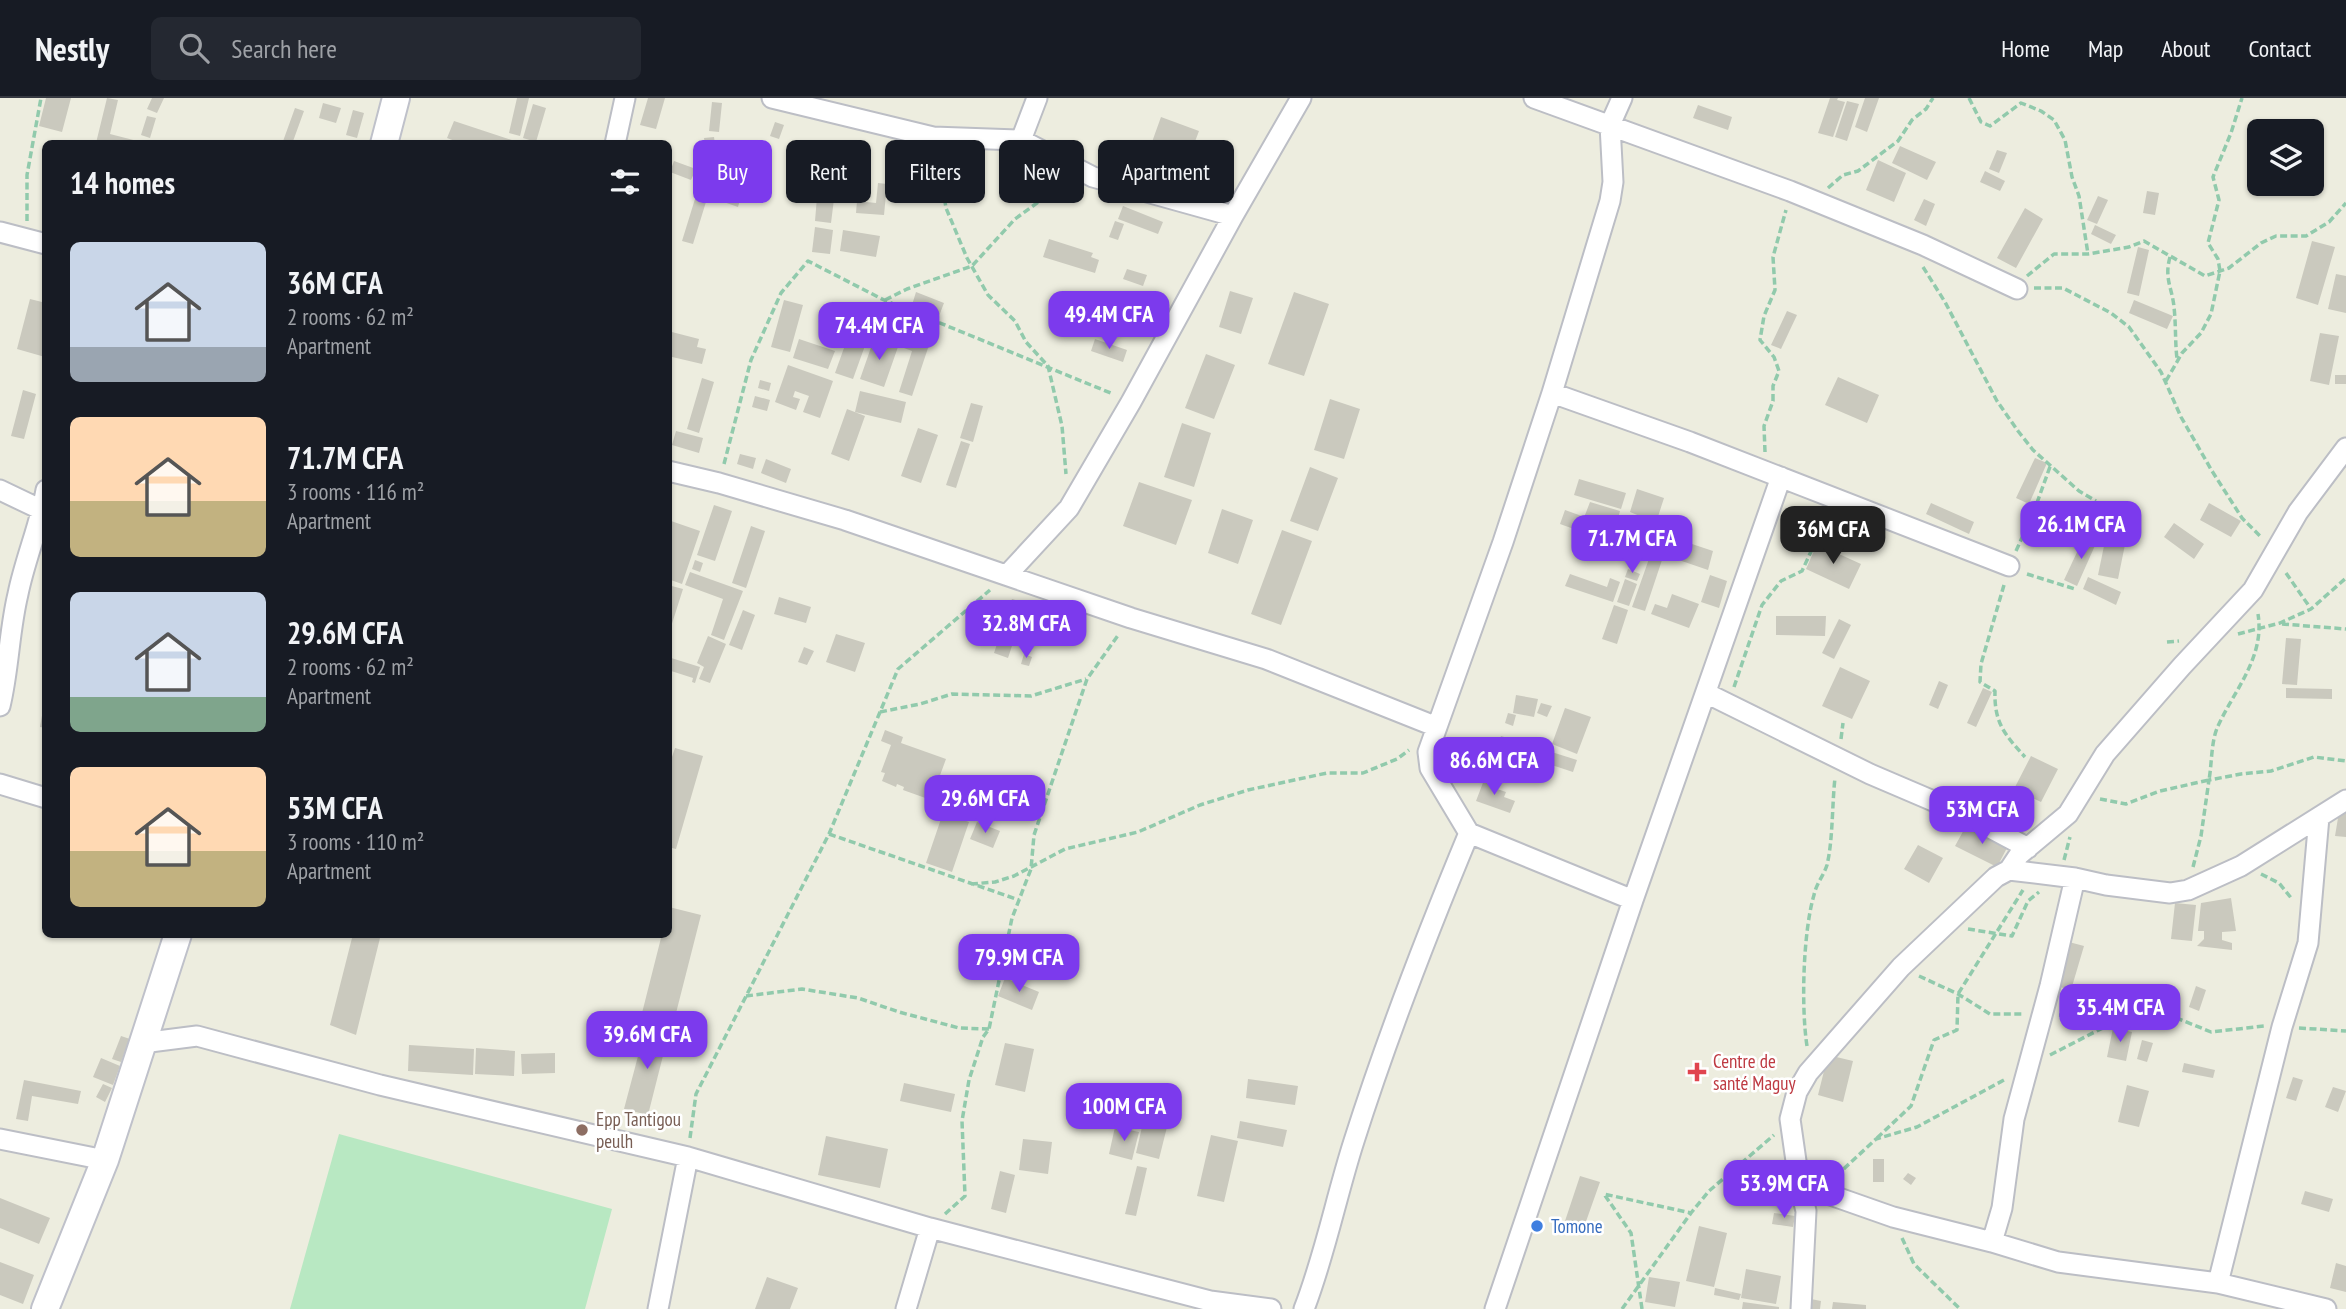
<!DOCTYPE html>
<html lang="en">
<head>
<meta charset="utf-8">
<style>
  body { margin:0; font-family:"PT Sans Narrow",sans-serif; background:#242831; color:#f1f3f6; height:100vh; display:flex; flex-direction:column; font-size:26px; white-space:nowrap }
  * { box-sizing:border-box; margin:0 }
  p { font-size:23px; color:#9ea1a6 }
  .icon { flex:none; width:38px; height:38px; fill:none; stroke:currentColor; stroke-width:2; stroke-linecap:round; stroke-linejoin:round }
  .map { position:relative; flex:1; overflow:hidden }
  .details { position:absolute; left:42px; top:42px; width:630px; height:798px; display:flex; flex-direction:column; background:#171b24; border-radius:10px; box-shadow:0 2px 5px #0004 }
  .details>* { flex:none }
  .top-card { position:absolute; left:693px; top:42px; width:665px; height:63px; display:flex; gap:14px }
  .fabs { position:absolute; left:2247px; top:21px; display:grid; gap:14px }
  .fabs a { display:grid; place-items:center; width:77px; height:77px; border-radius:10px; background:#171b24; box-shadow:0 2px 5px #0004; font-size:35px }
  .price { position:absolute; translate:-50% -60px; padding:0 16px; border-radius:14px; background:#7c3aed; color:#fff; font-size:23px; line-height:46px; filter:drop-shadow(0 2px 4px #0008) }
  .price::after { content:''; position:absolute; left:50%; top:42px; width:21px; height:16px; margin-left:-10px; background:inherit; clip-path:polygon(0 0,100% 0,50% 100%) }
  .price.selected { background:#222; color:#fff }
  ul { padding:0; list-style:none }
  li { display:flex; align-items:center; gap:21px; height:175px; padding:0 28px }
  li span { display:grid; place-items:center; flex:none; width:196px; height:140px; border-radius:10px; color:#555 }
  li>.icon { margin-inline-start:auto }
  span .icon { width:84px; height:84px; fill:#fffc; stroke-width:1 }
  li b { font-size:30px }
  h2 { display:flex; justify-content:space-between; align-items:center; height:84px; padding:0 28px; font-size:30px }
  .chip { padding:0 24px; border-radius:10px; background:#171b24; box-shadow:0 2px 5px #0004; font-size:24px; line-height:63px }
  .chip.selected { background:#7c3aed; color:#fff }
  header { display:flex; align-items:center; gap:42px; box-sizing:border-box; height:98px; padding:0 35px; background:#171b24; border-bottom:2px solid #363941 }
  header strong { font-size:33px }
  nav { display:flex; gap:38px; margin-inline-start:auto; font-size:24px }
  .search { width:490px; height:63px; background:#242831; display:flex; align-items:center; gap:18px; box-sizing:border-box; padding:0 24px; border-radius:10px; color:#9ea1a6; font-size:26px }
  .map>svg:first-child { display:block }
  .green { fill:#b8e8c2 }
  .building { fill:#cac9be }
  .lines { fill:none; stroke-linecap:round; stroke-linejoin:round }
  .minor-casing { stroke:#bcbec5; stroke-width:23 }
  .secondary-casing { stroke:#bfc1ca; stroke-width:30 }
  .path { stroke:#91caac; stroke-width:3.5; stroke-dasharray:7 3.5; stroke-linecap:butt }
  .minor { stroke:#fff; stroke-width:19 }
  .secondary { stroke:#fff; stroke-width:26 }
  .health-dot { fill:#e0444e; stroke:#fff; stroke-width:2.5 }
  .education-dot { fill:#8d6e63; stroke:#fff; stroke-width:2.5 }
  .shop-dot { fill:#3f7fe0; stroke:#fff; stroke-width:2.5 }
  .labels { text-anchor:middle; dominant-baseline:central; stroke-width:5; stroke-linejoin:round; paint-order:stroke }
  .health-label { font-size:19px; fill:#be3a42; stroke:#fff; text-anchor:start }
  .education-label { font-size:19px; fill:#785e54; stroke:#fff; text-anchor:start }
  .shop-label { font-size:19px; fill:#366cbe; stroke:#fff; text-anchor:start }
</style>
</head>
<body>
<header>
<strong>Nestly</strong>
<div class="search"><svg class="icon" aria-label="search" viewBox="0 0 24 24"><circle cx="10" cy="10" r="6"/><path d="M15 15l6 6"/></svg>Search here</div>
<nav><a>Home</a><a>Map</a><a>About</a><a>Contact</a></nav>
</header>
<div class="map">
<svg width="2346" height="1211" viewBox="0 0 2346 1211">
  <rect width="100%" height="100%" fill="#ededdf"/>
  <path class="green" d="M339 1036 612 1111 585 1211H290Z"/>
  <path class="building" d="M46 0H71L62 34 39 28Z
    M107 0 118 2 110 36 149 46 96 45Z
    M152 0H164L157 15 147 11Z
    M517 0H529L520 38 509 35Z
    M648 0H665L656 31 640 27Z
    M1830 0H1838L1837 2 1845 4 1833 39 1818 35Z
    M1865 0H1879L1867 34 1855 29Z
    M1847 3 1859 6 1847 43 1835 39Z
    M712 4 722 5 719 34 709 33Z
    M323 5 341 10 336 25 319 20Z
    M533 6 546 10 536 44 523 40Z
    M1698 7 1732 19 1728 32 1693 20Z
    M295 10 304 13 292 46H282Z
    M353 12 364 15 357 40 346 37Z
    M147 18 156 20 150 40 141 37Z
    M1161 19 1199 33 1185 70 1164 63 1169 50 1152 44Z
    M454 23 521 45V46H463L447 40Z
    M775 24 784 27 779 41 770 38Z
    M714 39 717 59 707 60 704 40Z
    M1900 48 1936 64 1927 82 1892 65Z
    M748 50 750 60 731 64 729 53Z
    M1997 52 2007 55 1999 75 1989 71Z
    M1149 54 1161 57 1154 78 1143 74Z
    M1878 62 1906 75 1894 104 1866 92Z
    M674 63 696 71 691 82 670 74Z
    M707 66 716 68 711 86 702 84Z
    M1985 73 2005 83 2000 93 1980 84Z
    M878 85 887 86 884 117 856 115 857 103 876 105Z
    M699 88 710 91 693 146 682 143Z
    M721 92 741 98 738 109 718 102Z
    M2147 93 2159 95 2155 117 2143 115Z
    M2098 98 2108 102 2097 126 2087 122Z
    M817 99 834 101 831 125 815 123Z
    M1924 101 1935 106 1926 128 1914 122Z
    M1123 108 1163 124 1158 136 1118 121Z
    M2025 110 2043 121 2016 170 1997 160Z
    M1115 123 1124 126 1118 142 1109 139Z
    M2095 127 2116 137 2111 146 2091 136Z
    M815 129 833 132 830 156 812 154Z
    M843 132 880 138 876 159 840 153Z
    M1049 141 1093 155 1091 159 1099 162 1095 175 1043 159Z
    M2312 143 2335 149 2318 207 2296 200Z
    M2138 149 2149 152 2139 198 2127 195Z
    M1127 171 1147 177 1143 188 1123 181Z
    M2336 176 2346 178V215L2328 211Z
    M1230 193 1253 200 1241 236 1219 229Z
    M916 194 944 205 939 218 912 207Z
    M1294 194 1329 206 1304 278 1268 266Z
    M30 201 46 205 45 259 17 251Z
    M784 202 803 207 790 254 771 249Z
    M2134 202 2173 218 2167 231 2129 215Z
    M1787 213 1797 217 1781 251 1771 247Z
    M912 222 935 230 930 241 907 233Z
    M853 225 871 231 853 281 835 275Z
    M668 233 699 241 697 249 706 251 702 266 668 258Z
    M2320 235 2339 238 2329 287 2310 283Z
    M875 238 899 246 884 289 860 281Z
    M908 240 929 247 912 298 899 294 912 253 904 250Z
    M799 241 835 253 828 271 793 260Z
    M1095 241 1127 252 1123 264 1091 253Z
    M1206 256 1235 267 1214 321 1185 310Z
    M788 267 833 283 820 320 803 314 809 298 795 293 793 299 800 301 796 312 775 304Z
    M2335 277H2346V286H2335Z
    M1838 279 1879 297 1867 325 1825 307Z
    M702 280 714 284 699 335 687 331Z
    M760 282 771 285 769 293 758 290Z
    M23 292 36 296 24 341 11 338Z
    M860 293 906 304 901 325 855 314Z
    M755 298 770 302 767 313 752 309Z
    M1330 301 1360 311 1344 361 1314 352Z
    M971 305 983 308 973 344 960 340Z
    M847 311 865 318 849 363 831 356Z
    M1182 325 1211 335 1194 389 1164 379Z
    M918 330 938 337 921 385 901 378Z
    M676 333 703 340 699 355 672 347Z
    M961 343 970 346 956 390 946 387Z
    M740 356 756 360 753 371 737 366Z
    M2035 360 2047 365 2029 406 2016 400Z
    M766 361 791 371 786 385 761 375Z
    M1310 369 1338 380 1318 433 1290 423Z
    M1579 381 1626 395 1621 411 1574 397Z
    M1139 384 1192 402 1176 447 1123 428Z
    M1637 391 1664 400 1647 453 1638 450 1647 421 1630 414Z
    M1590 404 1620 413 1617 424 1624 427 1627 417 1641 422 1631 446 1612 438 1617 427 1585 417Z
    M1931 405 1974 424 1969 436 1926 416Z
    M2209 405 2241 423 2231 439 2200 422Z
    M714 407 732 413 715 463 697 457Z
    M1222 411 1253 422 1238 466 1208 455Z
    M1565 412 1604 426 1599 440 1560 426Z
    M2110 419 2130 422 2118 481 2098 477Z
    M2093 422 2103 426 2097 439 2087 435Z
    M671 423 700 433 682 486 668 481V431Z
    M2174 425 2204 446 2194 461 2164 439Z
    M751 428 765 433 746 490 732 485Z
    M1282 432 1312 443 1281 527 1251 516Z
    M2085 437 2097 443 2077 488 2064 482Z
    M1680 442 1713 453 1708 472 1673 460Z
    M1817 446 1861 466 1849 491 1806 471Z
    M1650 458 1662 462 1645 513 1632 509Z
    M695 462 703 465 700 474 692 471Z
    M1628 471 1640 476 1637 483 1625 479Z
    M690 474 743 493 724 542 711 537 723 501 685 487Z
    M1570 476 1607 489 1610 480 1620 484 1613 504 1565 488Z
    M1710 477 1727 483 1719 510 1701 504Z
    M2088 479 2121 494 2116 507 2083 491Z
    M1625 481 1637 486 1629 508 1617 504Z
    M668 487 683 491 669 535H668Z
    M1672 496 1699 506 1689 530 1651 516 1655 506 1667 510Z
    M779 499 811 509 806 525 774 516Z
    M1012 501 1026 505 1008 560 994 555Z
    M1614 507 1628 512 1617 546 1602 541Z
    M743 512 755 517 742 552 729 547Z
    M1041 514 1057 520 1054 528 1038 520Z
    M1776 518H1826L1825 538 1776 537Z
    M1839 521 1851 527 1834 561 1822 555Z
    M836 536 865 545 855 574 826 564Z
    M708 538 726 546 710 585 699 581 704 569 697 565Z
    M2286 540 2301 541 2297 587 2282 586Z
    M804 549 814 553 807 567 798 564Z
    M1024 556 1032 559 1029 568 1021 566Z
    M668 559 700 569 695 585 692 584 693 580 668 572Z
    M1840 569 1870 583 1852 621 1822 608Z
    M1939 583 1948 587 1938 611 1929 607Z
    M1983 590 1992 594 1976 629 1967 625Z
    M2286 590 2332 591V601L2286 600Z
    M1516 597 1538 601 1534 619 1513 615Z
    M1541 605 1552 608 1547 619 1537 615Z
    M44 606H46V630L40 629Z
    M1565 610 1591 619 1577 656 1552 646Z
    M1508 615 1516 617 1513 628 1505 625Z
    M885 632 903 639 901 645 946 661 931 702 903 692 904 689 897 686 896 689 882 683 885 675 881 674 891 647 881 643Z
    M1501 638 1577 662 1573 674 1497 649Z
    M675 650 703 658 676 751 668 749V671Z
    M2031 658 2058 671 2041 704 2014 691Z
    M1525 660 1535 664 1532 671 1522 667Z
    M1484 682 1496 686 1494 690 1506 694 1504 699 1515 703 1510 715 1476 703Z
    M2340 708 2346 709V739L2335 738Z
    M943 715 969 724 952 774 926 765Z
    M977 724 1000 733 993 750 970 741Z
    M1966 728 2008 748 1997 769 1955 748Z
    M1918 747 1943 760 1929 785 1904 771Z
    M2231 800 2236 833 2222 834V842L2232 845V852L2197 848 2204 841V833H2198L2201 805Z
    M2175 805 2196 807 2192 843 2171 841Z
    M669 809 701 817 674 923 642 915 662 836H668Z
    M353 836H381L356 937 330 927Z
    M2069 844 2084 848 2071 892 2056 888Z
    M1005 880 1039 894 1032 912 998 898Z
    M2196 888 2206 892 2199 913 2189 909Z
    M646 928 669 934 648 1017 624 1011Z
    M2113 930 2132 934 2126 963 2107 959Z
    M121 938 130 941 121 964 112 961Z
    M2142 942 2153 945 2147 964 2137 961Z
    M1005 945 1034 951 1025 994 995 987Z
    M409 947 474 951 473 977 408 973Z
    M476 950 515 953 514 978 475 976Z
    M555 955V975L522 976 521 956Z
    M1828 957 1853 963 1843 1004 1818 997Z
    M101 960 120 968 113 987 93 979Z
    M2184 965 2215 972 2213 980 2182 974Z
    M2293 979 2303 982 2296 1003 2286 1000Z
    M1248 981 1298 988 1295 1007 1246 1000Z
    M24 982 81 993 78 1006 32 998 28 1023 16 1021Z
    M904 985 955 996 951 1014 900 1003Z
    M103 986 112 990 105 1004 96 999Z
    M2127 987 2149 993 2139 1029 2118 1024Z
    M2333 989 2346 993 2338 1014 2325 1009Z
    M1145 1016 1169 1021 1159 1061 1136 1055Z
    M1240 1023 1287 1032 1283 1049 1237 1040Z
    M1115 1029 1139 1034 1132 1062 1109 1056Z
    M1211 1037 1238 1043 1224 1104 1197 1098Z
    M826 1038 888 1051 880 1090 818 1077Z
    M1023 1041 1052 1044 1048 1076 1019 1072Z
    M1873 1061H1884V1084H1873Z
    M1137 1068 1147 1070 1136 1118 1125 1116Z
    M1000 1073 1015 1077 1006 1115 991 1111Z
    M1908 1075 1916 1080 1911 1087 1903 1081Z
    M1580 1078 1600 1084 1583 1132 1564 1126Z
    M2305 1093 2333 1101 2329 1114 2301 1106Z
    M0 1100 50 1120 39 1146 0 1130Z
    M1774 1115 1795 1118 1793 1129 1772 1126Z
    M1699 1128 1727 1135 1714 1189 1686 1183Z
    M0 1164 34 1177 23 1206 0 1197Z
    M2336 1165 2346 1168V1194L2330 1190Z
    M1746 1171 1781 1178 1776 1206 1741 1200Z
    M767 1179 798 1190 790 1211H755Z
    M1649 1179 1680 1184 1675 1209 1645 1204Z
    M1715 1190 1741 1196 1739 1202 1714 1197Z
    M1811 1201 1821 1203 1820 1211H1810Z
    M1743 1204 1779 1209V1211H1742Z
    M1833 1204 1866 1207V1211H1832Z"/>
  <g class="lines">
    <g class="minor-casing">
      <path id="minor" d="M772 0 933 39 1021 42 1093 79 1233 118
        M1534 0 1790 93 1923 147 2017 191
        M1622 0 1610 27 1613 84 1610 103 1552 295 1503 444 1428 654 1430 670 1469 735 1633 802
        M1021 42 1037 0
        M615 46 625 0
        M0 134 46 146
        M1552 295 1690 344 2009 468
        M668 373 719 385 845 422 1131 520 1266 561 1437 629
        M0 392 46 414
        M1007 477 1069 410 1131 304 1233 118 1301 0
        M1706 595 1870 676 1966 717 2028 750
        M0 608C9 571 9 533 18 496 25 461 40 427 46 392
        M0 686 46 700
        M2009 772 2075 780 2106 787 2170 795 2188 792 2241 768 2346 702
        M142 945 197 938 380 987 688 1059 930 1130 1210 1203 1271 1211
        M0 1041 105 1062
        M1799 1084 1819 1093 1893 1119 1992 1144 2058 1164 2218 1185 2326 1211
        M1992 1144 2002 1110 2014 1021 2050 888 2075 780
        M2218 1185 2282 929 2308 845 2319 719
        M658 1211 688 1059
        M906 1211 930 1130
        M1304 1211C1325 1157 1336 1099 1354 1043 1387 939 1427 836 1469 735
        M1495 1211 1633 802 1781 379
        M1801 1211 1806 1113 1799 1084 1790 1021 1797 994 1808 975 1901 869 1996 779 2009 772 2019 757 2068 716 2105 656 2182 568 2253 492 2298 414 2346 350"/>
    </g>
    <g class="secondary-casing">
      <path id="secondary" d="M384 46 396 0
        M45 1211 105 1062 178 836"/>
    </g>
    <path class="path" d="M1969 0 1981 24 1990 28 2021 5 2041 13 2054 22 2065 42 2072 79 2079 98 2088 156
      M938 59 946 110 967 160 988 197 1015 223 1026 244 1048 268 1062 328 1066 376
      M1828 90 1843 77 1858 73 1898 43 1912 22 1926 11 1933 0
      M27 123V77L41 0
      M2170 159C2164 181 2172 189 2174 209 2176 227 2175 244 2177 261
      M1923 169 1945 204 1997 303 2018 333 2033 352 2079 393 2096 403
      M2027 178 2054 156H2088L2129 149 2144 143 2205 178 2229 170 2261 145 2276 138H2306L2329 124 2346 105
      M2034 190H2063L2111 215 2129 229 2161 274 2181 319 2212 373 2242 420 2262 440
      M885 202 907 191 972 168 1015 121 1048 97 1069 89
      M2166 283 2182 255 2201 235 2211 216 2220 173 2218 161 2208 145 2219 102 2213 79 2231 35 2242 0
      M1765 354 1764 328 1773 303V288L1779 273 1774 259 1760 242 1764 218 1775 192 1773 159 1786 112
      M724 366 751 262 781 195 808 163 884 202 1113 296
      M2016 453 2034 413 2051 366
      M2286 475 2311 511
      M2027 476 2075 491
      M2004 487 1981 566 1980 584 1995 593C1994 625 2005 637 2025 659
      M2282 526 2346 531
      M2238 536 2280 525 2311 511 2346 480
      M2167 544 2179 543
      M1734 589 1762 507 1781 483 1802 473 1815 445 1819 443C1839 451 1862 447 1881 439
      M880 614 920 606 952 596 1031 598 1086 581
      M1841 641 1843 625
      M2100 701 2126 706 2160 693 2209 682C2212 665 2211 643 2218 628 2235 591 2265 559 2258 516
      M829 736 1019 802
      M2064 762 2070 739
      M2193 769 2201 738 2209 682 2241 676 2271 673 2314 659 2346 663
      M2261 776 2279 785 2292 801
      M971 786 995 784 1014 778 1065 751 1138 734 1200 707 1248 692 1327 675H1363L1397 661 1409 652
      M1968 831 2012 838 2028 803 2039 794
      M1919 878 1958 896 1990 916H2024
      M746 898 802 891 858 900 899 914 959 930 989 931
      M2059 917 2122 919
      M2299 930 2346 933
      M1807 948C1801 910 1803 834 1814 797 1816 786 1824 777 1827 767 1833 742 1832 706 1835 680
      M2050 957 2124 919 2162 914 2211 934 2264 928
      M690 1040 696 996 829 736 898 571 990 492
      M1877 1040 1911 1008 1934 942 1957 932 1958 896 2023 792
      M1836 1078 1876 1041 1917 1029 2004 982
      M945 1116 965 1098 962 1023 969 982 983 939 989 931 1012 820 1031 771 1034 737 1087 581 1119 536
      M1902 1140 1914 1166 1960 1211
      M1622 1211 1691 1115 1709 1093 1774 1037
      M1642 1211 1631 1135 1604 1096 1691 1115"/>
    <use href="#minor" class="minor"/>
    <use href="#secondary" class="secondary"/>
  </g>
  <path class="health-dot" d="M1693.5 963.5h7v7h7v7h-7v7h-7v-7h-7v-7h7z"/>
  <circle class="education-dot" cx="582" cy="1032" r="7"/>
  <circle class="shop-dot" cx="1537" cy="1128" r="7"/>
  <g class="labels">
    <g class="health-label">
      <text x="1713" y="963">Centre de<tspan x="1713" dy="22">santé Maguy</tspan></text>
    </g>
    <g class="education-label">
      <text x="596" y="1021">Epp Tantigou<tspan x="596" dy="22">peulh</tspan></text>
    </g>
    <g class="shop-label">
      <text x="1551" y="1128">Tomone</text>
    </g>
  </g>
</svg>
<div class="fabs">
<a><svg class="icon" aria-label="layers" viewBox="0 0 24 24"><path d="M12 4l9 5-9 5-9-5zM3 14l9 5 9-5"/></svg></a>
</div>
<b class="price" style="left:1109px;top:253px">49.4M CFA</b>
<b class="price" style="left:879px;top:264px">74.4M CFA</b>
<b class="price" style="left:2081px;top:463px">26.1M CFA</b>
<b class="price selected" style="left:1833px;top:468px">36M CFA</b>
<b class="price" style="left:1632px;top:477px">71.7M CFA</b>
<b class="price" style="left:1026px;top:562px">32.8M CFA</b>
<b class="price" style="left:1494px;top:699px">86.6M CFA</b>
<b class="price" style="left:985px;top:737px">29.6M CFA</b>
<b class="price" style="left:1982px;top:748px">53M CFA</b>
<b class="price" style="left:1019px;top:896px">79.9M CFA</b>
<b class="price" style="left:2120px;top:946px">35.4M CFA</b>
<b class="price" style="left:647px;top:973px">39.6M CFA</b>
<b class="price" style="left:1124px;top:1045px">100M CFA</b>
<b class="price" style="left:1784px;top:1122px">53.9M CFA</b>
<div class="top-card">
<a class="chip selected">Buy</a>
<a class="chip">Rent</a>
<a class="chip">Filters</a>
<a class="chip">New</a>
<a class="chip">Apartment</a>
</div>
<section class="details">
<h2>14 homes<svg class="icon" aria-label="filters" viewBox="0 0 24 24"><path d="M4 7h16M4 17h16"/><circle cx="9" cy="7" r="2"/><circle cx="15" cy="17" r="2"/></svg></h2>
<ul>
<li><span style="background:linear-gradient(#c9d6e8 75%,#9aa5b1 0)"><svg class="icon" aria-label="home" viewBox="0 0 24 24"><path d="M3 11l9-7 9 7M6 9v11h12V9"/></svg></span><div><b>36M CFA</b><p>2 rooms · 62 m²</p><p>Apartment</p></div></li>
<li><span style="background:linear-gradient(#ffd9b3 60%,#c2b280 0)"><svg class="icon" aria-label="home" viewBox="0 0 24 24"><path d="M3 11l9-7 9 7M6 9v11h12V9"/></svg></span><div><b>71.7M CFA</b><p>3 rooms · 116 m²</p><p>Apartment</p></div></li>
<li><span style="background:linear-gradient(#c9d6e8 75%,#7fa58c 0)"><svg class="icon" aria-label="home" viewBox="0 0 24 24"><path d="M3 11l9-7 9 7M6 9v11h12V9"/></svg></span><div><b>29.6M CFA</b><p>2 rooms · 62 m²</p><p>Apartment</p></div></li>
<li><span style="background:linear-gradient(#ffd9b3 60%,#c2b280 0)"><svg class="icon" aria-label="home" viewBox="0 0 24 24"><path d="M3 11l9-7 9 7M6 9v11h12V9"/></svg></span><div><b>53M CFA</b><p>3 rooms · 110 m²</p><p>Apartment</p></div></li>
</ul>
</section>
</div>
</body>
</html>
